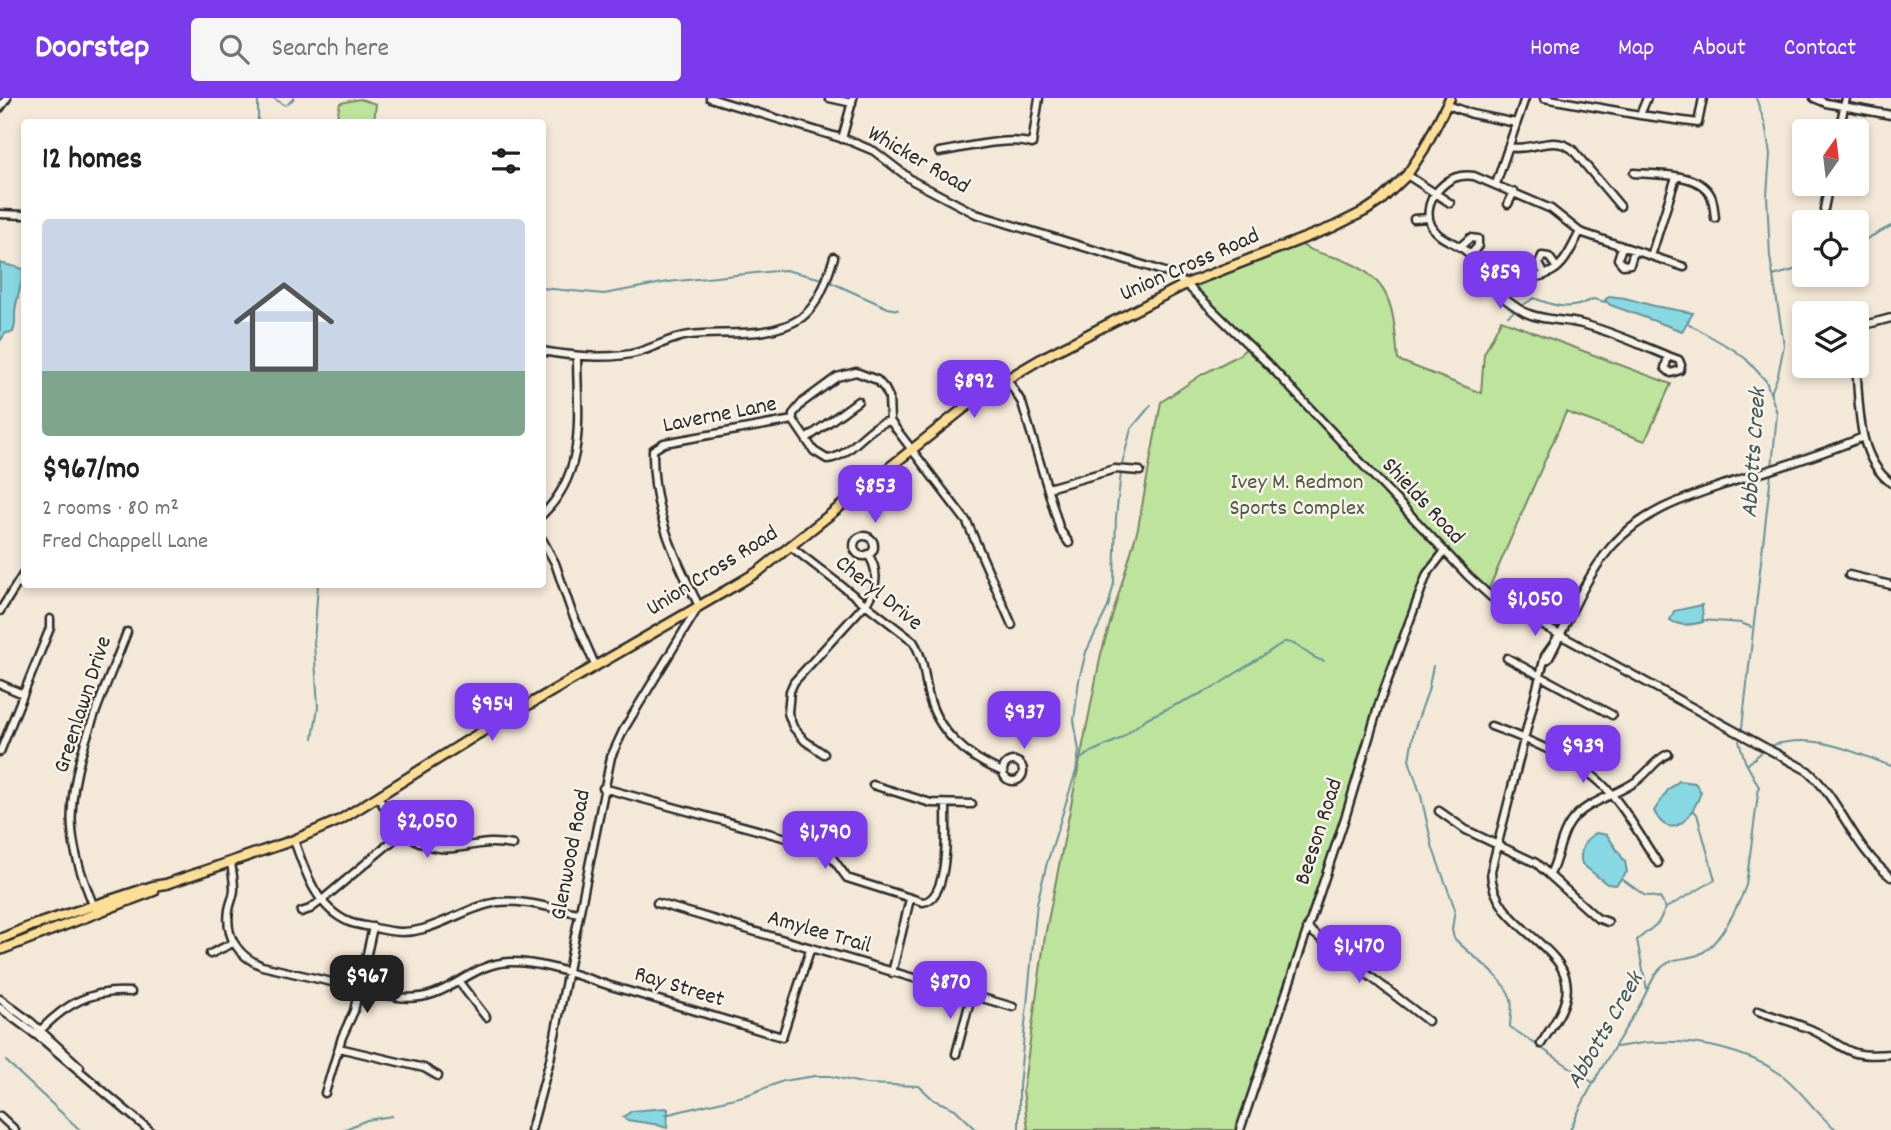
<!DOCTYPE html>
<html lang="en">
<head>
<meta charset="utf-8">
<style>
  body { margin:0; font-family:Dekko,sans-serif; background:#f6f6f6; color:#202124; height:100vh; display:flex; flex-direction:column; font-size:26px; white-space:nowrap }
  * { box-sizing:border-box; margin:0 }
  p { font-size:23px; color:#757577 }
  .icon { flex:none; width:38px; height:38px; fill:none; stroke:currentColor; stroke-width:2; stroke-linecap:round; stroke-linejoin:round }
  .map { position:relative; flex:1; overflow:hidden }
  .panel { position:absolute; left:21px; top:21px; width:525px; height:469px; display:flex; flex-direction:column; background:#fff; border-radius:7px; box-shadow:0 4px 10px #0003 }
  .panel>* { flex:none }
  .needle { width:46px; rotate:14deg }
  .tools { position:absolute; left:1792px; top:21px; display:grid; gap:14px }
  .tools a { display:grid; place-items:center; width:77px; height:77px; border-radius:7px; background:#fff; box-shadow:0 4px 10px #0003; font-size:35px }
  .price { position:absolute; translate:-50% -60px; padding:0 16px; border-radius:14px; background:#7c3aed; color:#fff; font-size:23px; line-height:46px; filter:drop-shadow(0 2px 4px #0008) }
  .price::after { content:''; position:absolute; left:50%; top:42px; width:21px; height:16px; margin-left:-10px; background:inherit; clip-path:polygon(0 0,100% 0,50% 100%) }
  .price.current { background:#222; color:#fff }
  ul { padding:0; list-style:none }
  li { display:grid; align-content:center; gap:14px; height:371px; padding:0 21px }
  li+li { border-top:2px solid #e0e0e0 }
  li span { display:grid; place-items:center; height:217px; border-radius:7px; color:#555 }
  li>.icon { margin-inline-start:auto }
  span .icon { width:126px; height:126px; fill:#fffc; stroke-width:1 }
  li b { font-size:30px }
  h2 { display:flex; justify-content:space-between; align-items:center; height:84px; padding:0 21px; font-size:30px }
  header { display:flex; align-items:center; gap:42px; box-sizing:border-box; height:98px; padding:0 35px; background:#7c3aed; color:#fff }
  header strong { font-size:33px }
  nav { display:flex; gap:38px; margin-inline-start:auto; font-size:24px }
  .search { width:490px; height:63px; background:#f6f6f6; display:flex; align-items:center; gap:18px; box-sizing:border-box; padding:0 24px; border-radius:7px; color:#757577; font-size:26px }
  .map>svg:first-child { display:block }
  .green { fill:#bde39d; stroke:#748764; stroke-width:2 }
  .water { fill:#88d8e3; stroke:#639399; stroke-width:2 }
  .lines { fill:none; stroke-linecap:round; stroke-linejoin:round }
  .stream { stroke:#639399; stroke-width:2 }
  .minor-casing { stroke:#2b2b2b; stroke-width:11 }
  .major-casing { stroke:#2b2b2b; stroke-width:13 }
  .minor { stroke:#f7f3e8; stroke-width:6 }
  .major { stroke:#fdde96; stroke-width:8 }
  .labels { text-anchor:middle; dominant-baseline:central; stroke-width:5; stroke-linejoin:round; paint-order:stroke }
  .street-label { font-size:23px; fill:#2b2b2b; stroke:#f7f3e8 }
  .park-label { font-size:23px; fill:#505948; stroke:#f7f3e8 }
  .water-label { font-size:24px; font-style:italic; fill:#425659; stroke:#f7f3e8 }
</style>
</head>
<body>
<header>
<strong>Doorstep</strong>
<div class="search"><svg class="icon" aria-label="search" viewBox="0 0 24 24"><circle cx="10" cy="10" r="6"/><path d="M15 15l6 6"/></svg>Search here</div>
<nav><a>Home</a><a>Map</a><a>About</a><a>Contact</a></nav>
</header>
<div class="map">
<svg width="1891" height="1032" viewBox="0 0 1891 1032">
  <rect width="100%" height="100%" fill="#f4e8d8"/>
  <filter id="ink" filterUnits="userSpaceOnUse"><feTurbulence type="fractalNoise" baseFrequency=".0143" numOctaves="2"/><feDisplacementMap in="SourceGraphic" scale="14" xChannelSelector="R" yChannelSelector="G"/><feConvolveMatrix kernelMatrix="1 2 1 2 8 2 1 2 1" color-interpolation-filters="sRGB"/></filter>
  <g filter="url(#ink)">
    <path class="green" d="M360 1 376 6 374 24H336L340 5Z
      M1300 146C1311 154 1327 157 1341 161 1394 181 1393 212 1398 262L1481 295 1484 256 1501 222 1671 286 1645 343 1566 314 1487 495 1445 454 1433 467 1410 519 1240 1032H1028L1023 992 1045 838 1101 556 1138 430 1161 304 1201 277 1239 257 1249 248 1186 186Z"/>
    <path class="water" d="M0 165 24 171C23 186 15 201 15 217 15 224 16 227 13 234L6 235 0 243Z
      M1609 198 1625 200 1654 208 1693 215 1682 233 1610 207 1605 202Z
      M1702 507 1703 524C1692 527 1680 529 1670 522L1674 513Z
      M1679 683 1695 685 1701 694C1694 716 1671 748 1654 713L1668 692Z
      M1596 735 1607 737 1625 764 1627 774 1616 787 1607 786 1582 766C1578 754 1585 741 1596 735Z
      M665 1010 668 1011 667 1030 654 1026 627 1022 623 1019 632 1013Z"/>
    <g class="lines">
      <path class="stream" d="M273 0 285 7
        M1756 0 1765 26 1770 56 1767 97 1770 159 1784 247 1778 277 1771 295
        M288 6 294 0
        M258 24V0
        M1857 146 1891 128
        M1773 178 1804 169
        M828 183 888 210 898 212
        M542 190 604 196 668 184 785 172 823 181
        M1520 209 1534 200C1556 209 1571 213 1593 201L1605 204
        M1508 218 1516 212
        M1689 226 1734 252 1746 261 1766 283 1777 315 1772 370
        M1702 522 1741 525 1751 529
        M1433 568 1428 593 1414 632 1409 662 1421 698 1433 751 1455 811 1452 832 1454 840C1471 859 1502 875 1511 901 1513 908 1510 920 1510 929L1592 984
        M1742 630 1771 376
        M313 640 318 609 314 545 318 486
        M1769 648C1816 634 1848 652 1891 668
        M1079 662 1091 654 1120 641 1147 620 1213 590 1284 544C1299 543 1308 561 1324 563
        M1748 666 1763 653
        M1622 781 1644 797 1660 800 1666 810
        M1647 892 1637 842 1658 825 1666 810 1715 782 1697 716 1693 713
        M1616 949C1630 947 1644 944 1659 944 1697 942 1747 953 1779 975 1800 989 1815 1016 1837 1032
        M6 963 80 1032
        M665 1017 747 997 783 983 815 978H830L866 986 919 988 934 1002 955 1011 977 1032
        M343 1032 367 1022 392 1018
        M1019 1032V988L1037 805 1047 765 1076 673 1079 653 1074 622 1079 582 1086 554 1108 509 1114 485 1116 419 1122 366 1131 331 1151 307
        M1570 1032C1589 988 1614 950 1638 910 1646 897 1650 883 1659 872 1671 859 1683 862 1698 857 1719 848 1739 807 1746 787L1759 689 1745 663 1739 643"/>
      <g class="minor-casing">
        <path id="minor" d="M710 0 850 43 874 53 913 83 976 116 1153 170 1170 176 1186 186 1269 267 1468 478 1491 499 1808 673C1842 704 1853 750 1891 779
          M829 0 852 5
          M1544 0 1640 17
          M1647 0 1640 17 1698 25 1703 0
          M1814 0 1826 5 1891 17
          M1448 7 1472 16 1516 25
          M0 10 7 0
          M1839 33 1846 0
          M842 41 853 0
          M1508 49C1532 54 1552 36 1572 51L1620 108
          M939 54C965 50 1008 38 1032 46L1039 0
          M1634 75C1657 77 1700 74 1711 98 1714 105 1714 113 1715 120
          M1407 77 1450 105
          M1496 86 1525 0
          M1508 106 1514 94
          M1824 111 1829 86
          M0 116 24 117
          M1414 121 1429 120
          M1461 148 1470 140 1478 141V148L1470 157
          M1622 149 1618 161 1623 167 1630 166 1634 153
          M1651 158 1676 79
          M1545 177 1539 166 1542 158 1549 159 1557 170
          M1500 195C1518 178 1532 184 1551 174 1566 166 1572 148 1580 134
          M1857 229 1891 220
          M542 253C570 258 612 262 639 254 656 249 672 239 690 237 726 233 769 241 801 220 820 206 827 181 834 159
          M1668 258 1665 270 1671 275 1680 272 1681 267 1679 262 1668 258C1640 247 1611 233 1582 226 1563 221 1542 223 1524 214 1514 208 1484 187 1478 177 1475 171 1474 163 1470 157 1461 146 1449 145 1439 137 1423 124 1427 102 1440 90 1450 80 1459 76 1474 78L1551 111 1580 134 1684 169
          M1856 268C1860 308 1856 358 1891 385
          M1007 281 1022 305 1060 432 1069 445
          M890 323C866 327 852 359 827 361L814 353 793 322V316L803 304 837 279 856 274 877 282 885 291 889 299 890 323 967 424 1012 527
          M806 341 858 303
          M1048 390 1115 371 1140 373
          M542 417C588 373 577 316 577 258
          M854 448a10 10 0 1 1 20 0a10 10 0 1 1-20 0Z
          M542 441 555 465 571 512 595 567
          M790 448 913 543C924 560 924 576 928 595 936 633 968 660 1003 674
          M1849 477 1891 487
          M0 513 24 475
          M1507 560 1612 617
          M1545 563 1549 560C1568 523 1584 481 1611 449 1643 412 1688 399 1732 384 1776 370 1821 357 1863 339
          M0 586 23 596
          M1491 628C1525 640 1581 663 1605 689 1626 711 1641 740 1658 765
          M0 654 50 530V521
          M824 656 805 643 793 629 788 615 790 593 794 584 868 503C877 487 879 473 868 456
          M1003 673a10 10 0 1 1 20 0a10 10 0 1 1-20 0Z
          M873 687 931 705 972 706
          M603 690 816 748 831 758 847 780 923 804C950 801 946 727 946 707
          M378 699C396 728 416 754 454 750 479 747 486 742 513 747
          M1439 713 1466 732 1536 765 1597 820 1608 824
          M294 742C305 773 316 810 349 824 357 827 367 828 375 830 392 834 406 836 423 831 449 824 471 808 498 804 523 801 553 811 578 815
          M231 764C232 773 234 782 234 791 234 798 230 805 229 812 225 839 238 858 262 868L397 899C450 906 465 865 511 864 546 864 581 879 614 889 670 905 726 922 782 939L810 852
          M1550 776C1559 760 1559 740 1570 725 1584 704 1615 698 1635 684 1648 676 1654 662 1668 656
          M657 805 1013 909
          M94 809C84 784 74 758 72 731 67 668 105 593 127 534
          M301 814 310 811 322 802 403 734
          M1307 830 1428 923
          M210 856 233 845
          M892 875 910 801
          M459 884 486 919
          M0 901 31 924 80 969
          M0 910 43 942 149 1032
          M1758 913C1775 919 1793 924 1810 931 1849 949 1842 960 1891 956
          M38 935C65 906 91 891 131 894
          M1541 946C1550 931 1563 915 1566 898 1576 847 1491 832 1491 773L1545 558 1559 538
          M339 950 424 970 438 978
          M956 956 971 899
          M325 995 342 939 354 913 373 829
          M0 1018 15 1032
          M531 1032 550 962 611 659 624 631 699 508C673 457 652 411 653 352L664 345 793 322
          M1240 1032 1346 717 1380 603 1427 476 1445 453"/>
      </g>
      <g class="major-casing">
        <path id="major" d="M0 841 31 828 153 788 166 786 294 742 340 722 478 636 734 488 759 473 963 311 1007 281 1046 258 1186 186 1333 129 1365 113 1380 103 1407 77 1424 51 1450 0
          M0 852 154 793"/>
      </g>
      <use href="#minor" class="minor"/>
      <use href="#major" class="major"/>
    </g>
  </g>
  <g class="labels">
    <g class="street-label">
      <text transform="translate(918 63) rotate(30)">Whicker Road</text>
      <text transform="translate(1190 168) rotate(-24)">Union Cross Road</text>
      <text transform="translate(720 318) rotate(-11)">Laverne Lane</text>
      <text transform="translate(1422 404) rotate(47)">Shields Road</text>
      <text transform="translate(713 474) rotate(-32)">Union Cross Road</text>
      <text transform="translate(878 496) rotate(39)">Cheryl Drive</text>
      <text transform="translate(84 607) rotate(-72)">Greenlawn Drive</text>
      <text transform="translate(1320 734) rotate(-72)">Beeson Road</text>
      <text transform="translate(572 757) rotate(-79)">Glenwood Road</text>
      <text transform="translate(819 835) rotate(16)">Amylee Trail</text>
      <text transform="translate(679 890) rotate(17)">Ray Street</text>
    </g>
    <g class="park-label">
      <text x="1297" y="385">Ivey M. Redmon<tspan x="1297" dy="26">Sports Complex</tspan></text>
    </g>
    <g class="water-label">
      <text transform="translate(1755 355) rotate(-86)">Abbotts Creek</text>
      <text transform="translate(1606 933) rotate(-60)">Abbotts Creek</text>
    </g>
  </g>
</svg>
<div class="tools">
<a><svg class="needle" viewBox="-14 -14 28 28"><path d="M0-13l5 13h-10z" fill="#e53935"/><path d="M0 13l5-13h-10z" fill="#757577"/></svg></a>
<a><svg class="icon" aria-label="locate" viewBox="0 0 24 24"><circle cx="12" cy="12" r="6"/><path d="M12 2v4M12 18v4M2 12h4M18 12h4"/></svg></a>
<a><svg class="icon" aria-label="layers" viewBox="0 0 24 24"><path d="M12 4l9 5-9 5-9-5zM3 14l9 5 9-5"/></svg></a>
</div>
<b class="price" style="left:1500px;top:213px">$859</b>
<b class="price" style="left:974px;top:322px">$892</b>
<b class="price" style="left:875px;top:427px">$853</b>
<b class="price" style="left:1535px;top:540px">$1,050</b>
<b class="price" style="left:492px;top:645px">$954</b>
<b class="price" style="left:1024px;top:653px">$937</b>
<b class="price" style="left:1583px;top:687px">$939</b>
<b class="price" style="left:427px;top:762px">$2,050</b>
<b class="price" style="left:825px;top:773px">$1,790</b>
<b class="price" style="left:1359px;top:887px">$1,470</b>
<b class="price current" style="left:367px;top:917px">$967</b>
<b class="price" style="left:950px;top:923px">$870</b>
<section class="panel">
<h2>12 homes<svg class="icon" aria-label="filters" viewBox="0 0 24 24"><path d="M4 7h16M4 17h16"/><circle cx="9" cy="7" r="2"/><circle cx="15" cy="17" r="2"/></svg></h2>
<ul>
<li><span style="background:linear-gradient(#c9d6e8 70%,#7fa58c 0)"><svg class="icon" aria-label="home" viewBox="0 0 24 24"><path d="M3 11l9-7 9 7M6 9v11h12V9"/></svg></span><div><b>$967/mo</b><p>2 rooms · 80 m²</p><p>Fred Chappell Lane</p></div></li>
</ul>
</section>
</div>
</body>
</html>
